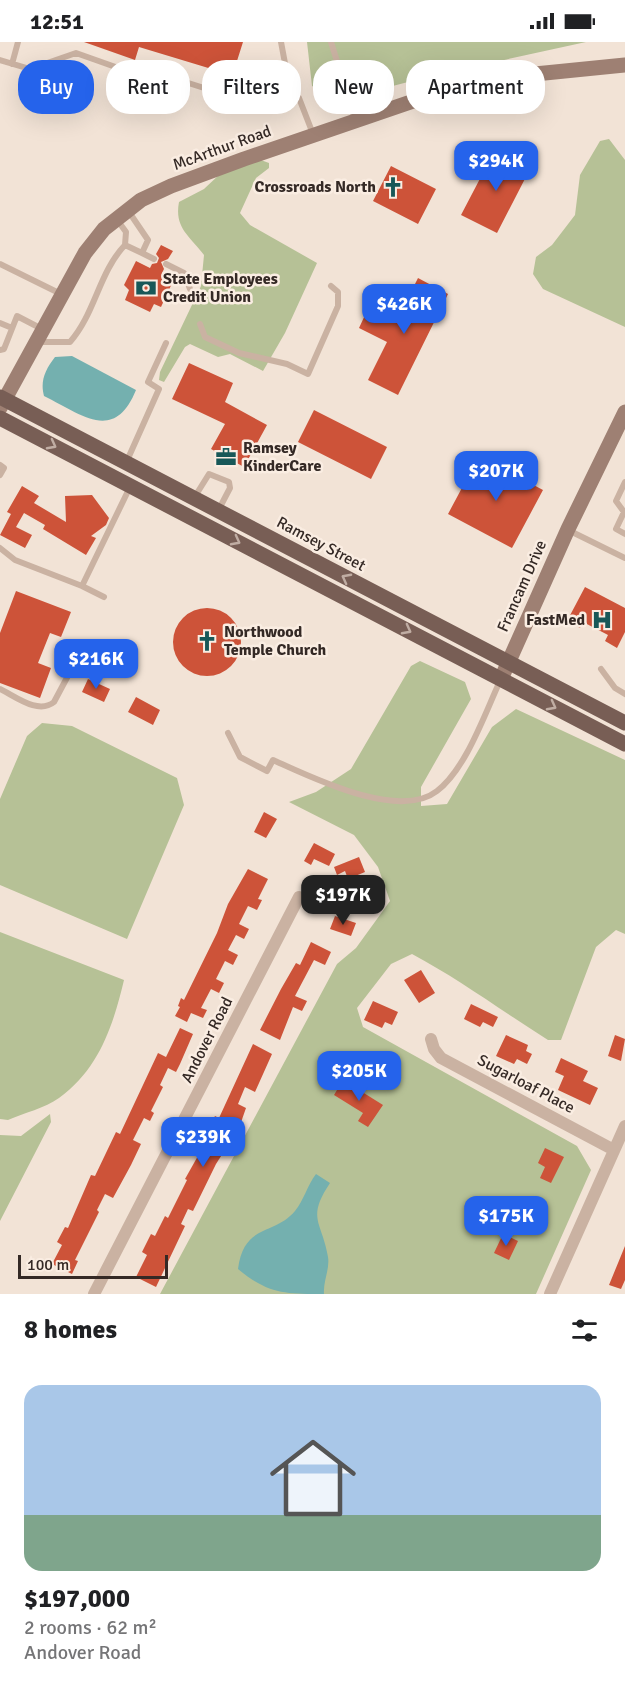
<!DOCTYPE html>
<html lang="en">
<head>
<meta charset="utf-8">
<style>
  body { margin:0; font-family:Signika,sans-serif; background:#f6f6f6; color:#202124; height:100vh; display:flex; flex-direction:column; font-size:22px; white-space:nowrap }
  * { box-sizing:border-box; margin:0 }
  p { font-size:20px; color:#757577 }
  .icon { flex:none; width:33px; height:33px; fill:none; stroke:currentColor; stroke-width:2; stroke-linecap:round; stroke-linejoin:round }
  .map { position:relative; height:1252px; overflow:hidden }
  .sheet { display:flex; flex-direction:column; background:#fff; flex:1 }
  .sheet>* { flex:none }
  .top-card { position:absolute; left:18px; top:18px; width:590px; height:54px; display:flex; gap:12px }
  .scale { position:absolute; left:18px; bottom:15px; width:150px; box-sizing:border-box; padding-left:6px; border:3px solid #342925; border-top:0; font-size:16px; line-height:21px; white-space:nowrap; color:#342925; -webkit-text-stroke:4px #faede2; paint-order:stroke }
  .price { position:absolute; translate:-50% -51px; padding:0 14px; border-radius:12px; background:#2563eb; color:#fff; font-size:20px; line-height:39px; filter:drop-shadow(0 2px 3px #0008) }
  .price::after { content:''; position:absolute; left:50%; top:36px; width:18px; height:14px; margin-left:-9px; background:inherit; clip-path:polygon(0 0,100% 0,50% 100%) }
  .price.current { background:#222; color:#fff }
  ul { padding:0; list-style:none }
  li { display:grid; align-content:center; gap:12px; height:318px; padding:0 24px }
  li span { display:grid; place-items:center; height:186px; border-radius:18px; color:#555 }
  li>.icon { margin-inline-start:auto }
  span .icon { width:108px; height:108px; fill:#fffc; stroke-width:1 }
  li b { font-size:26px }
  h2 { display:flex; justify-content:space-between; align-items:center; height:72px; padding:0 24px; font-size:26px }
  .pill { padding:0 21px; border-radius:24px; background:#fff; box-shadow:0 6px 24px #0002; font-size:21px; line-height:54px }
  .pill.current { background:#2563eb; color:#fff }
  .status { display:flex; justify-content:space-between; align-items:center; height:42px; padding:0 30px; background:#fff; direction:ltr }
  .status svg { height:16px; fill:currentColor }
  .map>svg:first-child { display:block }
  .green { fill:#b6c196 }
  .water { fill:#74b0af }
  .building { fill:#cd5339 }
  .lines { fill:none; stroke-linecap:round; stroke-linejoin:round }
  .lane { stroke:#cab2a2; stroke-width:6 }
  .street { stroke:#cab2a2; stroke-width:12 }
  .secondary { stroke:#9e8073; stroke-width:15 }
  .primary { stroke:#785e55; stroke-width:15 }
  .oneway { stroke:#c0ada3 }
  .labels { text-anchor:middle; dominant-baseline:central; stroke-width:5; stroke-linejoin:round; paint-order:stroke }
  .street-label { font-size:16px; fill:#342925; stroke:#faede2 }
  .poi-label { font-size:16px; font-weight:bold; fill:#342925; stroke:#faede2; text-anchor:start }
</style>
</head>
<body>
<div class="status"><b>12:51</b><svg viewBox="0 0 49 12"><path d="M0 12V9h3v3zM5 12V6h3v6zM10 12V3h3v9zM15 12V0h3v12zM26 1h20v11H26zM47 4h2v5h-2z"/></svg></div>
<div class="map">
<svg width="625" height="1252" viewBox="0 0 625 1252">
  <rect width="100%" height="100%" fill="#f2e3d6"/>
  <path class="green" d="M307 0H586L431 34 339 58 312 44Z
    M609 97 625 118V285L543 247 533 232 536 215 552 203 575 173 580 133 600 99Z
    M258 117 269 121V126L256 136 240 171 250 183 317 221 285 291 263 329 230 312 218 315 190 302 185 305 164 340 159 338 160 330 201 244 204 213C190 194 174 186 179 160L204 147 221 131Z
    M420 619 465 640 471 657 421 745V764L447 762 492 685 516 667 625 718V892L616 888 596 905 561 998H548C502 969 459 937 412 912L391 922 357 966 363 985 577 1104 591 1128 536 1252H160L337 922 356 906 390 859 378 825 354 793 289 760 316 750 351 727 411 624Z
    M42 681 72 684 177 736 184 763 127 897 0 843V757L27 694Z
    M0 890 124 938C113 984 99 1027 59 1056 45 1066 24 1071 8 1078L0 1077Z
    M50 1072 51 1080 0 1179V1093L21 1094Z"/>
  <path class="water" d="M72 314 136 348C114 402 81 372 44 354 40 339 45 328 55 315Z
    M316 1132 330 1141C306 1177 322 1179 328 1215 330 1227 323 1239 324 1252 285 1252 268 1252 238 1227 244 1181 274 1194 295 1169 304 1158 307 1144 316 1132Z"/>
  <path class="building" d="M84 0H243L230 41 213 36 215 28 139 5 135 18Z
    M495 108 530 127 497 191 461 173Z
    M391 124 436 147 418 182 373 159Z
    M161 203 173 209 168 217 161 220 164 227 162 231 174 237 161 265 154 262 150 270 125 258 129 248 124 243 136 219 150 226 152 222 157 221 159 216 156 212Z
    M418 236 448 252 398 353 368 338 387 300 359 286 366 271 385 280 389 272 398 276Z
    M189 321 233 341 225 360 267 383 244 425 211 407 225 382 172 357Z
    M314 368 387 405 371 437 298 400Z
    M479 414 543 448 512 506 448 472Z
    M22 444 39 454 34 461 66 480 65 454 92 453 109 476 106 483 91 494 96 496 86 513 43 487 45 483 24 471 16 485 32 493 25 506 0 493 11 472 7 470Z
    M585 545 625 566V590L617 606 605 599 608 593 583 580 580 586 567 579Z
    M16 549 71 570 61 595 50 591 38 621 51 626 40 656 0 641V591Z
    M173 600a34 34 0 1 1 68 0a34 34 0 1 1-68 0Z
    M88 637 110 647 104 660 82 650Z
    M136 655 160 668 153 683 128 670Z
    M264 770 277 777 266 796 254 790Z
    M314 801 335 812 329 824 314 817 311 823 304 819Z
    M359 815 365 830 348 837 345 829 337 833 334 825Z
    M248 827 268 837 258 857 262 858 257 868 248 864 239 882 249 887 244 897 236 893 228 908 238 913 233 923 225 919 216 937 224 941 219 951 211 947 201 966 207 968 203 976 191 971 187 980 175 974 180 965 178 964 181 956 184 958 217 891 228 862Z
    M363 840 379 847 369 872 352 865Z
    M335 874 356 881 351 894 330 887Z
    M311 900 331 910 325 923 314 918 295 954 307 959 302 969 293 965 280 998 260 988 281 947 296 921 300 923Z
    M421 928 435 951 419 961 404 938Z
    M373 959 398 970 392 983 385 980 382 986 364 978Z
    M471 962 498 975 493 985 483 980 480 985 464 977Z
    M180 986 193 992 180 1022 176 1030 168 1026 160 1043 163 1045 151 1069 154 1071 150 1079 144 1076 133 1098 141 1102 131 1123 113 1156 105 1152 97 1168 99 1170 75 1218 78 1219 72 1232 52 1222 62 1203 57 1200 65 1185 68 1186 91 1133 95 1134 116 1090 120 1092 158 1011 166 1015Z
    M506 993 528 1003 526 1009 532 1012 527 1022 517 1017 514 1022 496 1014Z
    M615 993 625 997 621 1019 608 1014Z
    M253 1002 272 1012 255 1050 245 1045 238 1062 246 1066 239 1086 216 1122 193 1169 188 1167 181 1182 185 1184 156 1245 136 1235 147 1213 142 1210 151 1192 155 1194 165 1174 168 1176 187 1138 185 1137 203 1105 199 1103 215 1074 219 1076Z
    M561 1016 588 1029 583 1039 598 1046 590 1063 558 1048 564 1034 555 1030Z
    M343 1038 383 1063 368 1085 358 1079 363 1071 334 1053Z
    M545 1106 564 1115 551 1141 540 1136 545 1125 538 1121Z
    M503 1192 518 1199 509 1218 494 1211Z
    M625 1204V1238L621 1247 609 1243Z"/>
  <g class="lines">
    <path class="lane" d="M281 0 287 32 297 53
      M331 0 355 77
      M0 18 30 27 76 11 124 28 138 25 223 52 259 38 277 40 299 56 313 92
      M12 22 18 0
      M118 179 126 190 125 203
      M142 211 154 217
      M0 222 61 252
      M166 222 184 231 190 247
      M0 281 12 286
      M200 282 205 295 239 311 287 322 308 332 338 264V250L331 244
      M39 300H70C95 272 99 230 125 203L142 211 148 198 129 170
      M0 308 4 307 17 274 42 287
      M126 421 159 347 148 340 166 301
      M0 423 4 426 0 433
      M625 440 616 459 624 470 616 487 625 492
      M194 456 209 432 229 440 230 446 218 469
      M568 488 625 516
      M0 506 15 518 82 544 130 445
      M82 544 104 555
      M601 627 615 646 625 652
      M0 647C15 654 38 673 54 660L78 615
      M228 691 240 715 267 729 273 718C311 735 399 779 437 749 466 727 485 671 500 639"/>
    <path class="street" d="M431 997 434 1007 441 1016 614 1108
      M94 1252 299 855
      M550 1252 625 1084"/>
    <path class="secondary" d="M0 366 85 211 104 187 141 158 171 144 244 117 434 52 515 34 625 23
      M501 637 568 487 625 370"/>
    <path class="primary" d="M0 355 625 681
      M0 376 625 702"/>
  </g>
  <defs><path id="oneway-chevron" d="M-2-3.5L2.5 0L-2 3.5" fill="none" stroke-width="1.6" stroke-linecap="round" stroke-linejoin="round" transform="scale(1.5)"/></defs>
  <g class="oneway">
    <use href="#oneway-chevron" transform="translate(52 403) rotate(28)"/>
    <use href="#oneway-chevron" transform="translate(236 499) rotate(28)"/>
    <use href="#oneway-chevron" transform="translate(346 536) rotate(-152)"/>
    <use href="#oneway-chevron" transform="translate(407 588) rotate(28)"/>
    <use href="#oneway-chevron" transform="translate(552 664) rotate(28)"/>
  </g>
  <defs>
    <g id="church-bare" transform="scale(1.62)"><path d="M-1.2-6h2.4v3.5h3.3v2.4h-3.3V6h-2.4V-.1h-3.3v-2.4h3.3Z" fill="#185858" stroke="#faede2" stroke-width="2.5" paint-order="stroke"/></g>
    <g id="bank-bare" transform="scale(1.62)"><path d="M-6-4H6V4H-6ZM0-2.3a2.3 2.3 0 1 0 0 4.6a2.3 2.3 0 1 0 0-4.6Z" fill="#185858" stroke="#faede2" stroke-width="2.5" paint-order="stroke"/></g>
    <g id="office-bare" transform="scale(1.62)"><path d="M-6-3h4V-5.5h4V-3h4V5H-6ZM-1-4.5V-3h2v-1.5ZM-6 0V1H6V0Z" fill="#185858" stroke="#faede2" stroke-width="2.5" paint-order="stroke"/></g>
    <g id="hospital-bare" transform="scale(1.62)"><path d="M-5-5h3v3.5h4V-5h3V5h-3V1.5h-4V5h-3Z" fill="#185858" stroke="#faede2" stroke-width="2.5" paint-order="stroke"/></g>
  </defs>
  <g fill-rule="evenodd">
    <use href="#church-bare" x="393" y="145"/>
    <use href="#bank-bare" x="146" y="246"/>
    <use href="#office-bare" x="226" y="415"/>
    <use href="#hospital-bare" x="602" y="578"/>
    <use href="#church-bare" x="207" y="599"/>
  </g>
  <g class="labels">
    <g class="street-label">
      <text transform="translate(222 106) rotate(-20)">McArthur Road</text>
      <text transform="translate(321 502) rotate(28)">Ramsey Street</text>
      <text transform="translate(522 544) rotate(-66)">Francam Drive</text>
      <text transform="translate(207 998) rotate(-63)">Andover Road</text>
      <text transform="translate(526 1042) rotate(28)">Sugarloaf Place</text>
    </g>
    <g class="poi-label">
      <text x="376" y="145" text-anchor="end">Crossroads North</text>
      <text x="163" y="237">State Employees<tspan x="163" dy="18">Credit Union</tspan></text>
      <text x="243" y="406">Ramsey<tspan x="243" dy="18">KinderCare</tspan></text>
      <text x="585" y="578" text-anchor="end">FastMed</text>
      <text x="224" y="590">Northwood<tspan x="224" dy="18">Temple Church</tspan></text>
    </g>
  </g>
</svg>
<div class="scale">100 m</div>
<b class="price" style="left:496px;top:150px">$294K</b>
<b class="price" style="left:404px;top:293px">$426K</b>
<b class="price" style="left:496px;top:460px">$207K</b>
<b class="price" style="left:96px;top:648px">$216K</b>
<b class="price current" style="left:343px;top:884px">$197K</b>
<b class="price" style="left:359px;top:1060px">$205K</b>
<b class="price" style="left:203px;top:1126px">$239K</b>
<b class="price" style="left:506px;top:1205px">$175K</b>
<div class="top-card">
<a class="pill current">Buy</a>
<a class="pill">Rent</a>
<a class="pill">Filters</a>
<a class="pill">New</a>
<a class="pill">Apartment</a>
</div>
</div>
<section class="sheet">
<h2>8 homes<svg class="icon" aria-label="filters" viewBox="0 0 24 24"><path d="M4 7h16M4 17h16"/><circle cx="9" cy="7" r="2"/><circle cx="15" cy="17" r="2"/></svg></h2>
<ul>
<li><span style="background:linear-gradient(#a9c7e8 70%,#7fa58c 0)"><svg class="icon" aria-label="home" viewBox="0 0 24 24"><path d="M3 11l9-7 9 7M6 9v11h12V9"/></svg></span><div><b>$197,000</b><p>2 rooms · 62 m²</p><p>Andover Road</p></div></li>
</ul>
</section>
</body>
</html>
